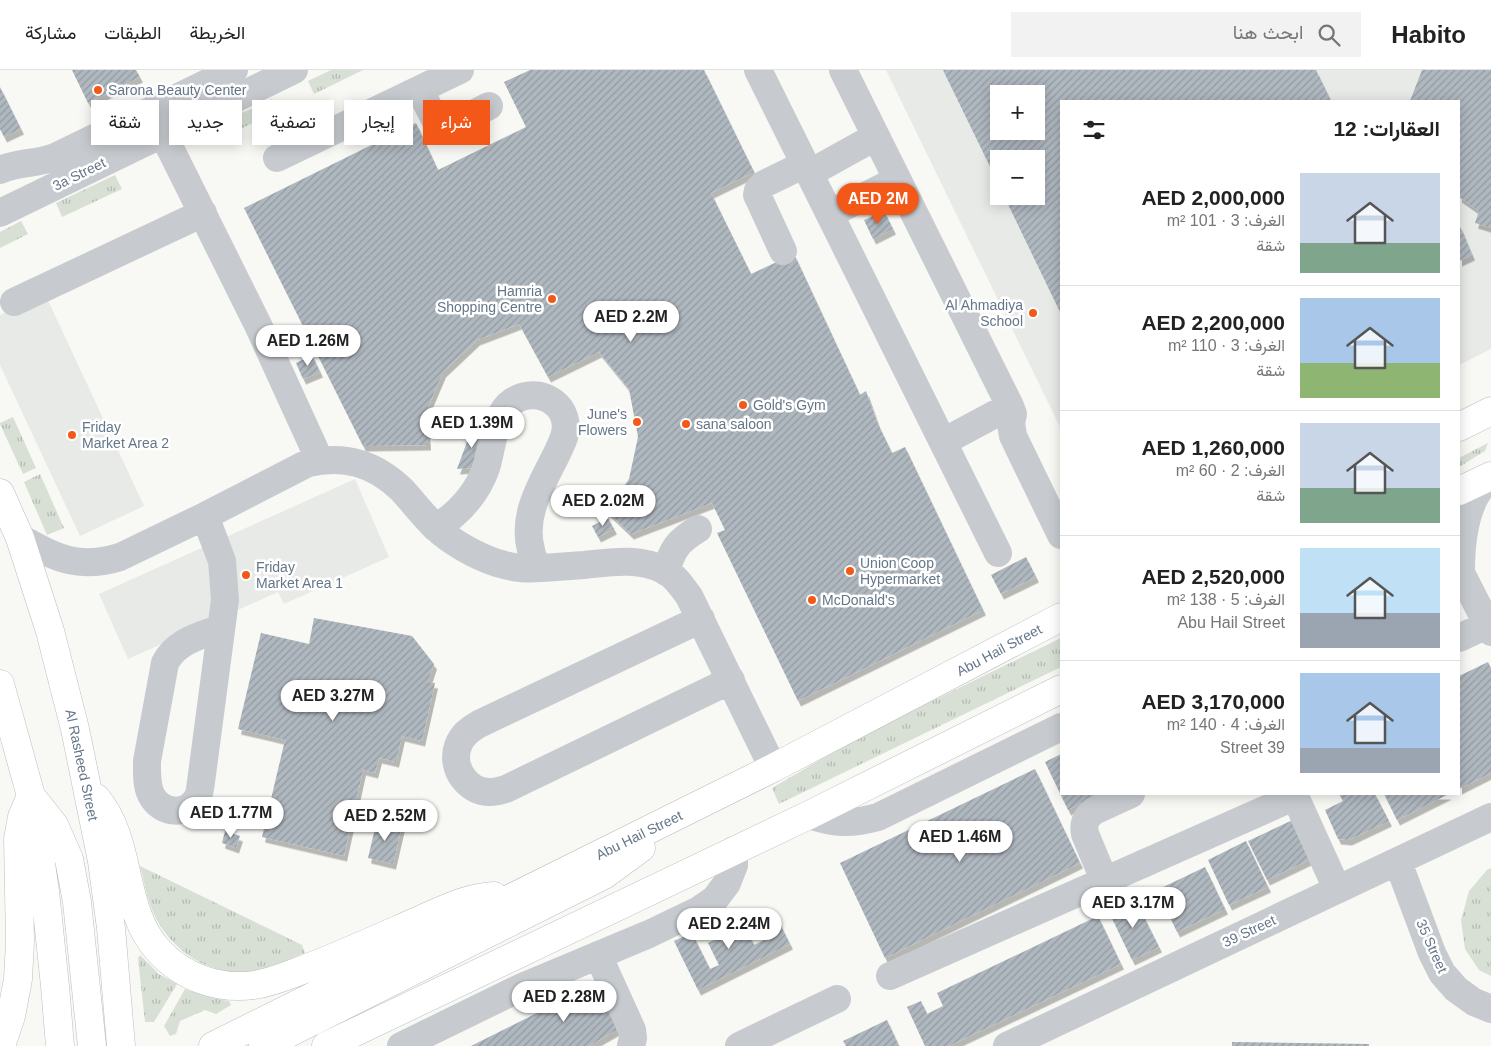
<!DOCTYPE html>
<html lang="ar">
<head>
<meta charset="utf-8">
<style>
  body { margin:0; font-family:Helvetica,Vazirmatn,sans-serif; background:#f2f2f2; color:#222; direction:rtl; height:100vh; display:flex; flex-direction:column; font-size:19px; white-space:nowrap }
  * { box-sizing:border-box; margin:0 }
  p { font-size:16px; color:#767676 }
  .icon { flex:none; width:28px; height:28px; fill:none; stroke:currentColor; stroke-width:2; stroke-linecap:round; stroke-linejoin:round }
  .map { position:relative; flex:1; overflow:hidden; direction:ltr }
  .side { position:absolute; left:1060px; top:30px; width:400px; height:695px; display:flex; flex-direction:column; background:#fff; border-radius:0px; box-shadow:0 2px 12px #0003; direction:rtl }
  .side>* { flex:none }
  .guide { position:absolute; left:15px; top:30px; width:475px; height:45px; direction:rtl; display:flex; gap:10px }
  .tools { position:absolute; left:990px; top:15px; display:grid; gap:10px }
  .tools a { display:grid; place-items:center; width:55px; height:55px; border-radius:0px; background:#fff; box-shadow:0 2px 12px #0003; font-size:25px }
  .price { position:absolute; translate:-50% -42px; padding:0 11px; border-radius:18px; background:#fff; color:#222; font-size:16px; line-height:32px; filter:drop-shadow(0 1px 2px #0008) }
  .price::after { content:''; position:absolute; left:50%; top:30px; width:15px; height:11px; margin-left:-8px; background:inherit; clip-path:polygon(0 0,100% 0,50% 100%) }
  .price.selected { background:#f45818; color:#fff }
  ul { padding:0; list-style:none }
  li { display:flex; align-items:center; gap:15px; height:125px; padding:0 20px }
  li+li { border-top:1px solid #e0e0e0 }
  li span { display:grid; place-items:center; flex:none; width:140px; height:100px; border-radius:0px; color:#555 }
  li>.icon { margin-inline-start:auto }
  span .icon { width:60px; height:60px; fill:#fffc; stroke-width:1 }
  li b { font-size:21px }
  h2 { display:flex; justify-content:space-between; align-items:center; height:60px; padding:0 20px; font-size:21px }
  .tag { padding:0 18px; border-radius:0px; background:#fff; box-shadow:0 2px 12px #0003; font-size:18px; line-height:45px }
  .tag.selected { background:#f45818; color:#fff }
  header { display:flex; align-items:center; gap:30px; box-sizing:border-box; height:70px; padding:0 25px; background:#fff; border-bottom:1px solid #e0e0e0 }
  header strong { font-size:24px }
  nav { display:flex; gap:28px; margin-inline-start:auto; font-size:18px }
  .search { width:350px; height:45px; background:#f2f2f2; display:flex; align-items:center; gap:12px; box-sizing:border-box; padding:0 18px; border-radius:0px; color:#767676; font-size:19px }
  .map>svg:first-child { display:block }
  .built { fill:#e8eae8; fill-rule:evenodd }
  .grass { fill:url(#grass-tufts) }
  .building { fill:url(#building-hatch); fill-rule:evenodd; filter:url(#shadow) }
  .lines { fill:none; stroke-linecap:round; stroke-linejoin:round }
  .major-casing { stroke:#babec2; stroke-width:29 }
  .minor { stroke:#c7cbcf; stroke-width:28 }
  .major { stroke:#fff; stroke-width:28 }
  .poi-dot { fill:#f45818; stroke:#fff; stroke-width:2 }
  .labels { text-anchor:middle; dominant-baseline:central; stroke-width:5; stroke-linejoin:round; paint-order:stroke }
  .poi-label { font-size:14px; fill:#647689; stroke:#fff; text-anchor:start }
  .street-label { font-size:14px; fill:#647689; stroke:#fff }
</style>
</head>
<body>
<header>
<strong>Habito</strong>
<div class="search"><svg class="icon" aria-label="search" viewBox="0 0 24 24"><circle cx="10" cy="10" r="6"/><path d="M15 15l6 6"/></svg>ابحث هنا</div>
<nav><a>الخريطة</a><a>الطبقات</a><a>مشاركة</a></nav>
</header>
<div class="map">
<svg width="1491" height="976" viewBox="0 0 1491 976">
  <defs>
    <pattern id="grass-tufts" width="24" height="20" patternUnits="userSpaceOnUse" patternTransform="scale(1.25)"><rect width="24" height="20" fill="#d8e0d5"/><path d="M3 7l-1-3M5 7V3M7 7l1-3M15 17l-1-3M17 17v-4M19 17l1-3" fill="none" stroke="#b3bab3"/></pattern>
    <pattern id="building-hatch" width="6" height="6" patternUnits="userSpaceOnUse" patternTransform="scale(1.25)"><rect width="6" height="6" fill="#b0b8bf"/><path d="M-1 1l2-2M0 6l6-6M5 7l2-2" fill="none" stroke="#939aa1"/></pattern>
    <filter id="shadow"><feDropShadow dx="3" dy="5.5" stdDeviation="0" flood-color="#0004"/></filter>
  </defs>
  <rect width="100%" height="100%" fill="#f8f8f4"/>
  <path class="built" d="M886 0H1491V279L1459 295V31H1061V359ZM999 24H1036V61H999ZM999 89H1036V126H999Z
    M45 224 144 436 80 466 0 295V245Z
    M355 409 389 487 284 534 278 522 128 589 99 524Z"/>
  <path class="grass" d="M331 0H363L314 24 308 11Z
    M272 29 277 41 224 67 218 54Z
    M115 105 122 119 62 147 56 133Z
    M21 151 28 164 0 178V162Z
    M13 347 36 398 23 404 0 354V353Z
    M1488 373 1485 381 1459 397V388Z
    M40 404 64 458 47 465 24 412Z
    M1061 568V597L779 734 772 718 861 666Z
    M140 796 302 875 305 883C289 889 274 896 258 900 213 911 166 879 151 837 146 824 144 810 140 796Z
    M1491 798V906L1479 900 1465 879 1461 850 1469 821 1487 800Z
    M140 885 159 904 177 914 154 952H145L138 888Z
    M185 919 212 928 229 931 231 935 216 944 205 940 180 951 176 964 170 966 164 956Z"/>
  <path class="building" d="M72 0H136L140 7 88 33Z
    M530 0H704L754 102 711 123 751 204 794 184 860 325 866 321 877 352 892 383 905 377 983 540 798 631 717 463 725 460 712 433 631 464 607 441 629 409 638 367 629 319 599 282 548 307 519 254 477 270 443 302 426 342 428 375 363 376 244 138 416 53 438 100 526 57 504 12Z
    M943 0H1316L1331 31H1061V244L1004 126H1036V89H999V115ZM999 24H1036V61H999Z
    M1422 0H1491V158L1475 153 1479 141 1459 127V31H1410Z
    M0 17 21 59 4 67 0 59Z
    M884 141 893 159 873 169 864 150Z
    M1459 154 1472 185 1459 191Z
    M312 285 320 302 303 309 296 293Z
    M487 360 473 398 457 399 471 361Z
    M608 448 614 459 598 467 592 456Z
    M1026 487 1036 507 1001 524 991 505Z
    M314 548 412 566 434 594 428 612 435 613 422 671 402 666 396 692 379 688 375 703 363 700 344 786 262 767 285 670 238 659 261 563 309 574Z
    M1488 592 1491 598V703L1459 719V606Z
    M1061 684V724H1100L1068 740 1045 692Z
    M1035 699 1080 793 885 888 840 793Z
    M1339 724H1375L1389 751 1349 770 1338 769 1325 740 1343 731Z
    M1384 724H1449L1397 750Z
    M1299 747 1317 786 1267 810 1248 771Z
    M377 750 402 755 393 794 368 788Z
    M225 761 240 766 236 778 222 773Z
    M1246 771 1268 817 1229 835 1208 790Z
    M1205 797 1225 839 1177 862 1157 820Z
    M1134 827 1159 877 1132 890 1108 840Z
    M737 841 754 875 766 869 761 859 778 850 790 874 698 920 674 871 692 863 710 899 719 895 708 873 727 864 720 850Z
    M1098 846 1121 894 949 976H925L907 937 921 931 927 944 943 936 937 923Z
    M599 910 622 957 589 976H471L565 929Z
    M887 950 899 976H846L843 971Z
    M1232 972 1369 974V976H1232Z"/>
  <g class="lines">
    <g class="major-casing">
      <path id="major" d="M1459 357 1491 341
        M1459 421 1491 406
        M0 423 20 468 50 561 75 659 102 791 111 858 121 976
        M0 614 31 726 45 821 55 916 60 976
        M96 728C133 771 120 838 158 880 182 907 218 920 254 915 269 913 283 907 297 902 340 886 381 867 422 849 445 839 469 827 494 826
        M1 976 11 946 18 909 20 872 18 769 22 747 31 726 54 755 69 789 77 832 92 976
        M213 976 773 698 1061 547
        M263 976 604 805 641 778
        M326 976 809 745 1061 619"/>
    </g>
    <path class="minor" d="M758 0 998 483
      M843 0 1010 336 1013 344 1011 353 1013 366 1061 465
      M420 20 435 50C438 56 441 57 448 57L489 36
      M163 64 258 255 320 391
      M277 88 460 0
      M0 100C18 92 37 94 55 87L234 0
      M810 103 875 67
      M0 143 294 0
      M830 144 897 110
      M783 181 759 129 757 125 758 120 764 114 805 94
      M14 232 203 143
      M943 372 1010 336
      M205 446 222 491 225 530 201 712C200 718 200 725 196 730 185 746 163 743 153 728 146 718 147 703 147 691L165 593C176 571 200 566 221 558
      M436 458C459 443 477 424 486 398 492 379 494 344 512 332 539 313 576 337 563 370 549 405 520 439 531 480 532 486 535 492 537 498
      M20 468C57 488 77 500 120 487L205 446 308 393C345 385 374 393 402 420 413 432 423 445 435 457 451 472 476 486 497 493 504 495 512 497 519 498 527 499 535 498 542 498 556 497 570 496 584 495 611 492 640 487 666 501 676 507 682 517 689 526L773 698
      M1459 499 1491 562
      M1461 501C1461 478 1463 453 1473 431 1476 423 1483 415 1488 407L1491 408
      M666 502C672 479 678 471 698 459
      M701 549 479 654C469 660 462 665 458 676 450 698 468 723 491 722 496 722 502 720 506 719L731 610
      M1459 568 1487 555
      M1294 724 1337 819
      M809 745C835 754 852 754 878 747L1061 657
      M1398 792 1432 883 1442 903 1456 919 1474 932 1491 939
      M1105 812 1085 764C1083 754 1085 748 1094 741L1131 724
      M598 885 632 960 633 968 631 976
      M890 906 1296 726
      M401 976 520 918 649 864 699 840 715 829 727 813 734 795V780
      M739 976 837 929
      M1007 976 1491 747"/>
    <use href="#major" class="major"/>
  </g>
  <g class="poi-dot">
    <circle cx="98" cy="20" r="5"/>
    <circle cx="552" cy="229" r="5"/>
    <circle cx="1033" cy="243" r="5"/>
    <circle cx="743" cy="335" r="5"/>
    <circle cx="637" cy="352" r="5"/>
    <circle cx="686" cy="354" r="5"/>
    <circle cx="72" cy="365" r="5"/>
    <circle cx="850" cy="501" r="5"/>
    <circle cx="246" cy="505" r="5"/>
    <circle cx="812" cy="530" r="5"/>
  </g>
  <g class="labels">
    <g class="poi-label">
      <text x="108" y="20">Sarona Beauty Center</text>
      <text x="542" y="221" text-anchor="end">Hamria<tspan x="542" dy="16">Shopping Centre</tspan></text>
      <text x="1023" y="235" text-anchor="end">Al Ahmadiya<tspan x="1023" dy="16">School</tspan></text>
      <text x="753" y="335">Gold's Gym</text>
      <text x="627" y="344" text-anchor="end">June's<tspan x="627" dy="16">Flowers</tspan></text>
      <text x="696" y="354">sana saloon</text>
      <text x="82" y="357">Friday<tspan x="82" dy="16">Market Area 2</tspan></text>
      <text x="860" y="493">Union Coop<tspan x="860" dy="16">Hypermarket</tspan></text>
      <text x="256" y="497">Friday<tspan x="256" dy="16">Market Area 1</tspan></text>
      <text x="822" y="530">McDonald's</text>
    </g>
    <g class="street-label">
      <text transform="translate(79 104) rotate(-26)">3a Street</text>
      <text transform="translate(999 580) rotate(-28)">Abu Hail Street</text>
      <text transform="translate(82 695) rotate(78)">Al Rasheed Street</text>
      <text transform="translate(639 765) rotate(-26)">Abu Hail Street</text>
      <text transform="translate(1249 861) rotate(-25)">39 Street</text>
      <text transform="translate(1432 876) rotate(66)">35 Street</text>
    </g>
  </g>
</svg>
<div class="tools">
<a>+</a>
<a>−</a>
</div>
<b class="price selected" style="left:878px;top:155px">AED 2M</b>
<b class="price" style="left:631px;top:273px">AED 2.2M</b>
<b class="price" style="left:308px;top:297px">AED 1.26M</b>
<b class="price" style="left:472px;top:379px">AED 1.39M</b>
<b class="price" style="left:603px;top:457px">AED 2.02M</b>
<b class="price" style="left:333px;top:652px">AED 3.27M</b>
<b class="price" style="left:231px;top:769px">AED 1.77M</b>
<b class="price" style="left:385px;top:772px">AED 2.52M</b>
<b class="price" style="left:960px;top:793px">AED 1.46M</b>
<b class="price" style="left:1133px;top:859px">AED 3.17M</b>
<b class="price" style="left:729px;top:880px">AED 2.24M</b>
<b class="price" style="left:564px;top:953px">AED 2.28M</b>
<div class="guide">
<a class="tag selected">شراء</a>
<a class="tag">إيجار</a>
<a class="tag">تصفية</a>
<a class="tag">جديد</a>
<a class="tag">شقة</a>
</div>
<section class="side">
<h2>العقارات: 12<svg class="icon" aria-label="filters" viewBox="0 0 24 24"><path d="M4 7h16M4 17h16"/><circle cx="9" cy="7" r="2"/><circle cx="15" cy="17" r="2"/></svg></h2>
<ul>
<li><span style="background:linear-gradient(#c9d6e8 70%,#7fa58c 0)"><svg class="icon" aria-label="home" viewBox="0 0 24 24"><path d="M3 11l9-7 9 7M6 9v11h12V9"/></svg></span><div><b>AED 2,000,000</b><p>الغرف: 3 · 101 m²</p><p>شقة</p></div></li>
<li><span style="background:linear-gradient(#a9c7e8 65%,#8fb573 0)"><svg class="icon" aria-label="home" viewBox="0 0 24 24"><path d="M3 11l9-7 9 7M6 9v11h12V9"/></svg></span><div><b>AED 2,200,000</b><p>الغرف: 3 · 110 m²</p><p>شقة</p></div></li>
<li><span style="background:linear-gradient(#c9d6e8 65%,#7fa58c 0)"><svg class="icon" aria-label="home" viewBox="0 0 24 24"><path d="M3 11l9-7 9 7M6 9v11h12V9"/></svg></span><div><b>AED 1,260,000</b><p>الغرف: 2 · 60 m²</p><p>شقة</p></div></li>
<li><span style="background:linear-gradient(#bfe0f5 65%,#9aa5b1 0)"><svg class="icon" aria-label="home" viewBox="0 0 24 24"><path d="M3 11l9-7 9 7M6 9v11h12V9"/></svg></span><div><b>AED 2,520,000</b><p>الغرف: 5 · 138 m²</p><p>Abu Hail Street</p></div></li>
<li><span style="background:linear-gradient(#a9c7e8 75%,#9aa5b1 0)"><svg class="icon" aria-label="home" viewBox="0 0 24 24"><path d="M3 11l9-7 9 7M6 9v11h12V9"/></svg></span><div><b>AED 3,170,000</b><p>الغرف: 4 · 140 m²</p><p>39 Street</p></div></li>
</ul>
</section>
</div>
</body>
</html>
